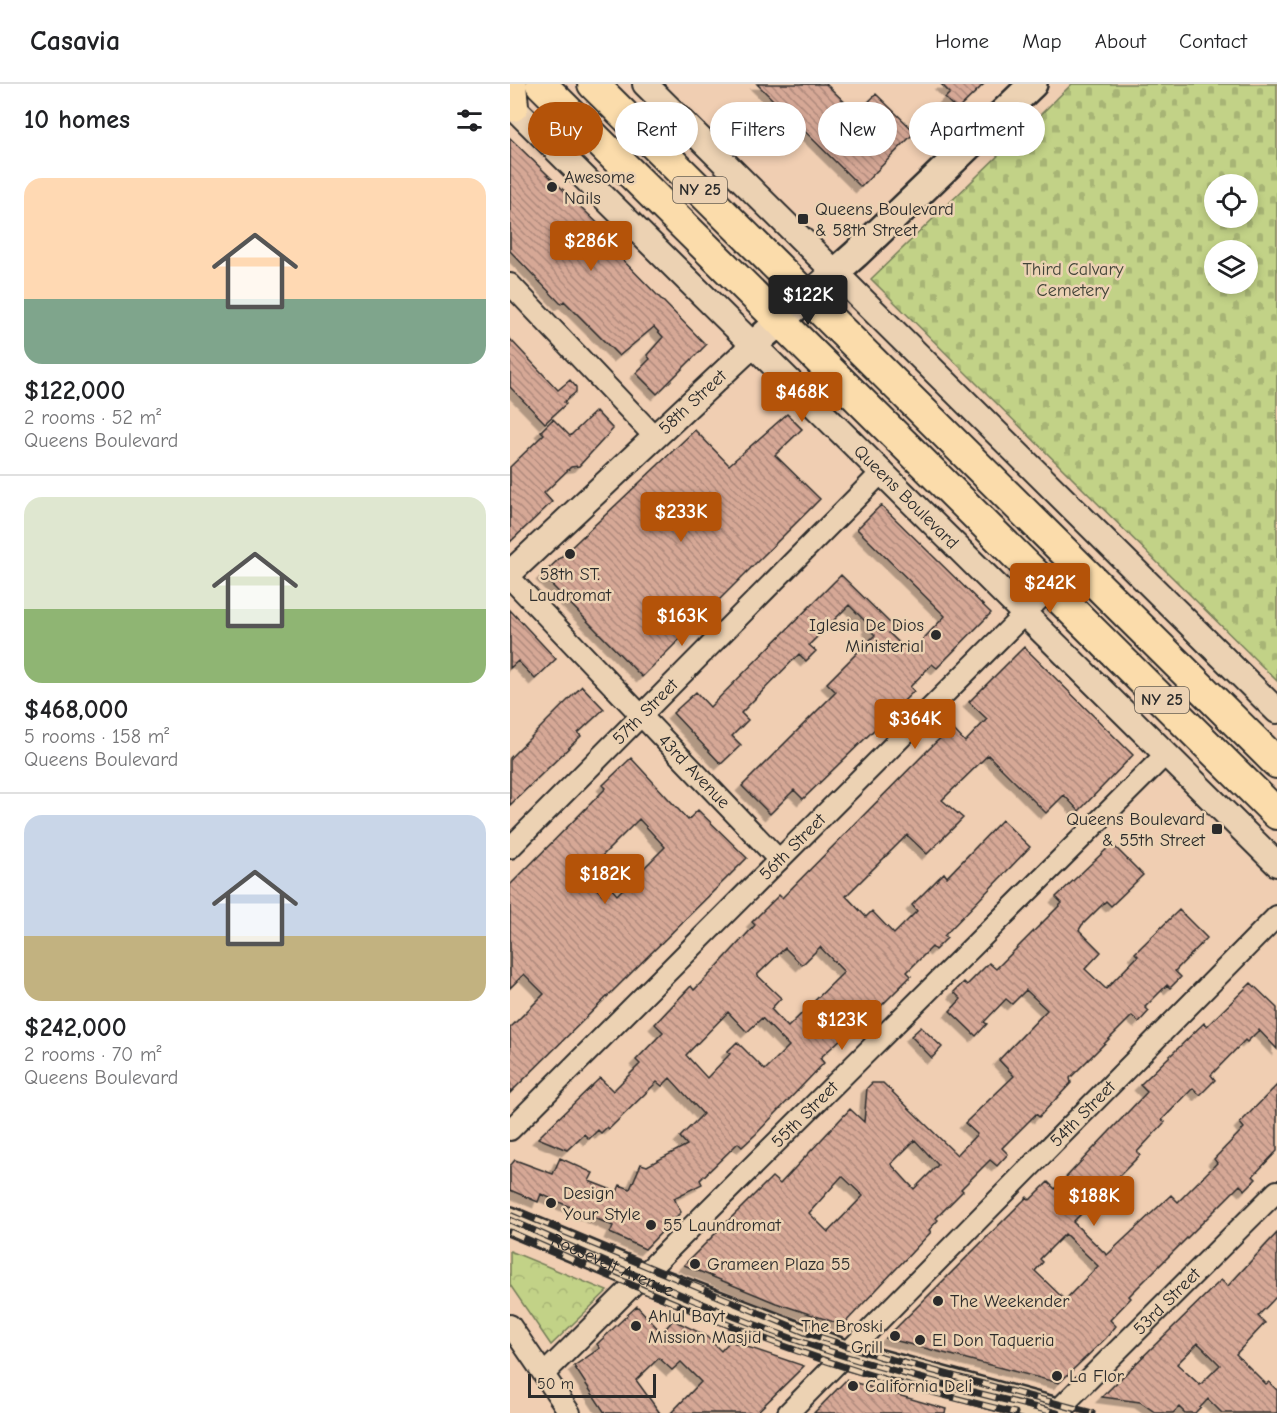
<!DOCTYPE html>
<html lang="en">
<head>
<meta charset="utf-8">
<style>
  body { margin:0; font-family:"Comic Neue",sans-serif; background:#f6f6f6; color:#202124; height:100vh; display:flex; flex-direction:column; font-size:22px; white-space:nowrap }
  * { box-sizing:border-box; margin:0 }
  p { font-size:20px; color:#757577 }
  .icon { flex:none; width:33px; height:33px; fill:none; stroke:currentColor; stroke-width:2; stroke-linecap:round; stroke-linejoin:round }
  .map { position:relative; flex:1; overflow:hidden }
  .side { display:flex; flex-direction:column; background:#fff; width:510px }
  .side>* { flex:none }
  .top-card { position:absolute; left:18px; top:18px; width:570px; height:54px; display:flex; gap:12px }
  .buttons { position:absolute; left:694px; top:90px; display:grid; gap:12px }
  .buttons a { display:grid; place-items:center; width:54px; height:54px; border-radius:50%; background:#fff; box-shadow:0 3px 9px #0003; font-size:30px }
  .scale { position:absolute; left:18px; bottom:15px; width:128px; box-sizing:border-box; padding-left:6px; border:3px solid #2b2b2b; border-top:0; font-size:16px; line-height:21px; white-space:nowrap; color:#2b2b2b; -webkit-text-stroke:4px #ecd2b3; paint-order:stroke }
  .price { position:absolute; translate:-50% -51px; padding:0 14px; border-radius:6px; background:#b45309; color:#fff; font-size:20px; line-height:39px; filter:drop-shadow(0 2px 3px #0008) }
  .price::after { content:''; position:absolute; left:50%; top:36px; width:18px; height:14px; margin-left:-9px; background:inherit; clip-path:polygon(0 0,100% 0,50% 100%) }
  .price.current { background:#222; color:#fff }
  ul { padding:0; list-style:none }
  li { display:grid; align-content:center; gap:12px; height:318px; padding:0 24px }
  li+li { border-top:2px solid #e0e0e0 }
  li span { display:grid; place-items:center; height:186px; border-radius:18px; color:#555 }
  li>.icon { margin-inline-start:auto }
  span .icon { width:108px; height:108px; fill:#fffc; stroke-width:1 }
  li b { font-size:26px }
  h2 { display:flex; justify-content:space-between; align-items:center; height:72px; padding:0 24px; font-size:26px }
  .chip { padding:0 21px; border-radius:27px; background:#fff; box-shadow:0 3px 9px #0003; font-size:21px; line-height:54px }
  .chip.current { background:#b45309; color:#fff }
  header { display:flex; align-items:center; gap:36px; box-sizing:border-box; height:84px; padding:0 30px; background:#fff; border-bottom:2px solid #e0e0e0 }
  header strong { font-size:28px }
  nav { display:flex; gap:33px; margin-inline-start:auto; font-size:21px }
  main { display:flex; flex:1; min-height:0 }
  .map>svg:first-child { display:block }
  .cemetery { fill:url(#cemetery-stones); stroke:#767e59; stroke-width:1.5; fill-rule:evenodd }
  .park { fill:url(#park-crowns); stroke:#767e59; stroke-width:1.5 }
  .building { fill:url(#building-back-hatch); stroke:#2b2b2b; stroke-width:1.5; fill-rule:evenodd; filter:url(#shadow) }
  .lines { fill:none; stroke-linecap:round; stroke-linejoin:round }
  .minor-casing { stroke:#2b2b2b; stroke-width:24 }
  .tertiary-casing { stroke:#2b2b2b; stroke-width:28 }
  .secondary-casing { stroke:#2b2b2b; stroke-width:32 }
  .primary-casing { stroke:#2b2b2b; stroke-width:34 }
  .minor { stroke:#ecd2b3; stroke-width:20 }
  .tertiary { stroke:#ecd2b3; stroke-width:24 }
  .secondary { stroke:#ecd2b3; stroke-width:27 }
  .primary { stroke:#fbdcab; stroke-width:30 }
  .rail-casing { stroke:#2b2b2b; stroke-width:7 }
  .rail { stroke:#ecd2b3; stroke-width:4.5; stroke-dasharray:14; stroke-linecap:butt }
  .poi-dot { fill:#2b2b2b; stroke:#ecd2b3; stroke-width:2 }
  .labels { text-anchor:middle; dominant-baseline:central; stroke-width:5; stroke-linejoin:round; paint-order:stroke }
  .shield { fill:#ecd2b3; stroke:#655d54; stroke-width:1.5 }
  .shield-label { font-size:16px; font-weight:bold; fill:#2b2b2b }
  .poi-label { font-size:18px; fill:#2b2b2b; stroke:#ecd2b3; text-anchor:start }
  .park-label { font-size:18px; fill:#424439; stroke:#ecd2b3 }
  .street-label { font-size:18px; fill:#2b2b2b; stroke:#ecd2b3 }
</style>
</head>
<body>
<header>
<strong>Casavia</strong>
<nav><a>Home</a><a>Map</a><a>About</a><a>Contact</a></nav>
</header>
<main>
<section class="side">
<h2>10 homes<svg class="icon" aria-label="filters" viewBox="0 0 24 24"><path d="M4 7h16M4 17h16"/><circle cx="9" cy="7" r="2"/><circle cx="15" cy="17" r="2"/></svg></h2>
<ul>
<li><span style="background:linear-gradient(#ffd9b3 65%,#7fa58c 0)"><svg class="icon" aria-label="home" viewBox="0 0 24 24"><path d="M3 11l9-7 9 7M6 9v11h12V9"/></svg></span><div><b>$122,000</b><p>2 rooms · 52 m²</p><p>Queens Boulevard</p></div></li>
<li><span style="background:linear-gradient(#dfe7d0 60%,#8fb573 0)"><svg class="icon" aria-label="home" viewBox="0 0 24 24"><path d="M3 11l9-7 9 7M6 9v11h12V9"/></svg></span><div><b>$468,000</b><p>5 rooms · 158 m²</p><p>Queens Boulevard</p></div></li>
<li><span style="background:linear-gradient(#c9d6e8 65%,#c2b280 0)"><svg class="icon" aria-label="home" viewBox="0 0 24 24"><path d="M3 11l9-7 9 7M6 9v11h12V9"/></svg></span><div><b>$242,000</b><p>2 rooms · 70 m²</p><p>Queens Boulevard</p></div></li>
</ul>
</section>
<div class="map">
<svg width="767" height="1329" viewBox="0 0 767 1329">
  <defs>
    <pattern id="cemetery-stones" width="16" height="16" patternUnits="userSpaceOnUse" patternTransform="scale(1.5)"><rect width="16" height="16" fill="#c2d287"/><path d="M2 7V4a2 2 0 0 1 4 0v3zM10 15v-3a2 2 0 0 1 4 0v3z" fill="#a7b475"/></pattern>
    <pattern id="park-crowns" width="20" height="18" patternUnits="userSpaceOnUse" patternTransform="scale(1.5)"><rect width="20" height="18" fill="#c2d287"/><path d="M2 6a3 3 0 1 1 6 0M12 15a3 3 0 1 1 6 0" fill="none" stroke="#a7b475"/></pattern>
    <pattern id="building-back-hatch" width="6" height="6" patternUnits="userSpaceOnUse" patternTransform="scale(1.5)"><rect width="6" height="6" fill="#d6a896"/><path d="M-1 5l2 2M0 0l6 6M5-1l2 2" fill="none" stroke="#ae897b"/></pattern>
    <filter id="shadow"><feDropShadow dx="-5.5" dy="5.5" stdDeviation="0" flood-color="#0004"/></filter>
  </defs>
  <rect width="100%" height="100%" fill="#f0ceb2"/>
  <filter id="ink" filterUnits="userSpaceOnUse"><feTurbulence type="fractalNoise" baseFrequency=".0167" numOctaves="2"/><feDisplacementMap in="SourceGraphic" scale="12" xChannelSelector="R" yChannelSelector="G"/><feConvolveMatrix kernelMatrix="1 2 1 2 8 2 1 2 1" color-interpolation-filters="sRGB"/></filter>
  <g filter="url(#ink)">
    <path class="cemetery" d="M562 0H767V597L361 195ZM705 100H738V134H705ZM705 166H738V200H705Z"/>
    <path class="park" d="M0 1167 97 1207 41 1261 0 1201Z"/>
    <path class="building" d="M247 0H316L347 30 366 10 405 48 351 103Z
      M431 0H474L447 26 435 14 440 9Z
      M0 54 111 162 105 168 196 261 147 310 126 289 140 275 137 271 153 253 144 243 109 272 54 217 51 220 0 167Z
      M0 255 48 306 60 296 66 303V308L54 318 56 320 35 339 0 303Z
      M86 327 103 345 69 382 61 383 34 409 42 418 0 458V383L34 350 31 347 43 335 60 352Z
      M277 330 292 345 265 371 310 415 132 593 32 491 185 346 219 381Z
      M371 421 481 529 427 584 422 580 400 603 404 607 293 715 284 706 260 730 232 702 326 608 317 599 365 551 358 544 360 542 339 521 299 561 306 567 296 577 289 570 231 629 238 636 222 652 231 661 211 680 163 629 186 608 200 623 331 491 385 544 379 549 400 569 435 532 347 445Z
      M0 526 46 575 25 595 8 577 0 584Z
      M514 563 623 671 569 727 554 711 536 729 478 671 432 716 453 734 417 770 397 751 336 812 356 833 362 827 384 850 407 827 402 821 434 789 437 793 492 736 520 763 434 852 437 854 425 866 422 863 397 888 401 892 370 923 368 921 310 974 314 979 246 1050 232 1063 228 1059 190 1096 192 1100 164 1114 171 1128 135 1165 100 1149 103 1142 31 1110 28 1118 0 1106V1082L5 1076 43 1090 50 1074 83 1089 79 1097 107 1108 110 1101 120 1105 131 1080 137 1082 177 1061 170 1053 193 1030 160 994 152 1002 147 998 99 1045 97 1043 91 1049 88 1046 79 1055 74 1050 57 1066 28 1054 90 994 103 1007 130 980 126 976 153 948 145 940 181 902 184 906 203 887 245 841 242 838 269 811 272 814 425 659 442 644 455 658 477 635 459 618ZM310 863 334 888 278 943 261 925 271 914 247 891 275 864 292 881ZM218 928 237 948 252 934 279 962 255 986 227 958 217 968 220 970 197 994 176 971Z
      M72 602 94 625 68 649 71 652 0 721V674Z
      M121 674 178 736 188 726 237 774 0 1009V944L34 910 14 890 0 904V801L96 704 93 701ZM129 735 155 763 107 811 101 804 93 811 73 791Z
      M602 760 633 791 601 822 596 817 572 841 569 846 591 868 575 885 596 905 628 872 625 869 669 826 697 854 665 887 671 893 660 904 657 901 635 923 639 927 629 938 622 932 560 994 561 999 529 1033 526 1030 492 1064 498 1070 487 1082 480 1076 451 1105 453 1107 426 1134 428 1136 419 1146 421 1148 333 1241 266 1219 174 1181 262 1093 270 1100 340 1025 354 1038 357 1004 362 999H373L447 1071 467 1050 455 1039 504 992 489 976 537 926 516 906 502 920 496 915 474 938 477 940 466 952 440 927 451 915 444 908 454 898 457 901 479 879 486 885 552 819 546 813ZM405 1056 428 1081 404 1105 381 1080ZM332 1092 353 1112 318 1148 299 1129Z
      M741 899 767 924V965L749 946 737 958 735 956 701 991 705 996 690 1011 683 1004 652 1036 655 1038 627 1068 630 1071 563 1138 597 1171 661 1111 668 1118 707 1079 704 1075 734 1044 730 1039 767 1001V1067L743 1092 746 1095 735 1106 730 1101 619 1212 621 1214 600 1236 606 1242 596 1254 549 1299 376 1254 517 1113 520 1116 538 1098 545 1105 637 1008 630 1001 694 939 697 942ZM555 1150 588 1182 555 1216 525 1187 533 1178 530 1175Z
      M411 943 432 963 422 974 401 952Z
      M767 1149V1212L748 1232 755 1239 726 1270 756 1300 759 1298 767 1306V1329H712L698 1315 685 1329H675L669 1323 663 1329H646L630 1318 592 1313 711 1196 718 1202ZM688 1259 710 1281 690 1301 667 1280Z
      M127 1222 152 1249 163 1236 195 1251 211 1267 220 1257 294 1282 246 1329H161L191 1298 171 1278 162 1286 149 1274 126 1296 150 1329H95L64 1282 90 1264 87 1260Z
      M336 1296 436 1325 435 1329H304Z"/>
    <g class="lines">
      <g class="minor-casing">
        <g id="minor">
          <path d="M0 200 144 352"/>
          <path id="s1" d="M0 494 269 776"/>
          <path id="s2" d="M0 764 372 388"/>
          <path id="s3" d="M0 1046 565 479"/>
          <path d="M0 1241 60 1329"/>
          <path id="s4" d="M34 1290 656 670"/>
          <path id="s5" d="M278 1329 767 832"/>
          <path id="s6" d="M545 1329 767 1107"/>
        </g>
      </g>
      <g class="tertiary-casing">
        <g id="tertiary">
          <path d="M135 0 767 627"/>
          <path id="s7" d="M0 20 767 780"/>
          <path id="s8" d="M0 489 243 261"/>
        </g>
      </g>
      <g class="secondary-casing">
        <path id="secondary" d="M243 261 346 170 523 0
          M0 1137 134 1193 337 1271 550 1329"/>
      </g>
      <g class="primary-casing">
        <path id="primary" d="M1 0 3 22
          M31 0 767 730
          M83 0 767 679"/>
      </g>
      <use href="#minor" class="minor"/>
      <use href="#tertiary" class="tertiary"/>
      <use href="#secondary" class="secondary"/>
      <use href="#primary" class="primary"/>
      <g class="rail-casing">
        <g id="rail">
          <path d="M0 1125 297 1249 368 1272 582 1329"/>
          <path id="s9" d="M0 1136C96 1178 191 1222 289 1257 374 1287 461 1307 547 1329"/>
          <path d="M0 1148C111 1196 222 1247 338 1284 393 1302 449 1315 505 1329"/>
        </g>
      </g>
      <use href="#rail" class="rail"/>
    </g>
  </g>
  <g class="poi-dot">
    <circle cx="42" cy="103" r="6"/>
    <rect x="287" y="129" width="12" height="12" rx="3"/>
    <circle cx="60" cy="470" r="6"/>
    <circle cx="426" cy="551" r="6"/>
    <rect x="701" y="739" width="12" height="12" rx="3"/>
    <circle cx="41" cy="1119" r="6"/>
    <circle cx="141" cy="1141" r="6"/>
    <circle cx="185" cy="1180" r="6"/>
    <circle cx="428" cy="1217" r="6"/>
    <circle cx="126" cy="1242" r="6"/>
    <circle cx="385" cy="1252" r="6"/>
    <circle cx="410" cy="1256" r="6"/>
    <circle cx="547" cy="1292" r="6"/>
    <circle cx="343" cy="1302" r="6"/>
  </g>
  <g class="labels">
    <g class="shield">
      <rect x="163" y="93" width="54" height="26" rx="4.5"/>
      <rect x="625" y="603" width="54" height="26" rx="4.5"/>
    </g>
    <g class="shield-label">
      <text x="190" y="106">NY 25</text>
      <text x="652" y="616">NY 25</text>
    </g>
    <g class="poi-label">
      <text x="54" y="93">Awesome<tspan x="54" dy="21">Nails</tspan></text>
      <text x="305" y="125">Queens Boulevard<tspan x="305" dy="21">&amp; 58th Street</tspan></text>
      <text x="60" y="490" text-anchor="middle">58th ST.<tspan x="60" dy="21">Laudromat</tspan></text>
      <text x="414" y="541" text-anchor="end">Iglesia De Dios<tspan x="414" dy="21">Ministerial</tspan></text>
      <text x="695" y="735" text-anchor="end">Queens Boulevard<tspan x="695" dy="21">&amp; 55th Street</tspan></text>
      <text x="53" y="1109">Design<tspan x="53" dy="21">Your Style</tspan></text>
      <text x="153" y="1141">55 Laundromat</text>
      <text x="197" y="1180">Grameen Plaza 55</text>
      <text x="440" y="1217">The Weekender</text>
      <text x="138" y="1232">Ahlul Bayt<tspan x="138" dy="21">Mission Masjid</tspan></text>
      <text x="373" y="1242" text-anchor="end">The Broski<tspan x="373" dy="21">Grill</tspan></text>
      <text x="422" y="1256">El Don Taqueria</text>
      <text x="559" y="1292">La Flor</text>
      <text x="355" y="1302">California Deli</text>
    </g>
    <g class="park-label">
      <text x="563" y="185">Third Calvary<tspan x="563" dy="21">Cemetery</tspan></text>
    </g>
    <g class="street-label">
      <text stroke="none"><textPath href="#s8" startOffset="250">58th Street</textPath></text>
      <text stroke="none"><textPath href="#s7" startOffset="558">Queens Boulevard</textPath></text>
      <text stroke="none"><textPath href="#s2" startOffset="192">57th Street</textPath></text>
      <text stroke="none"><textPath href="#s1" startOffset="267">43rd Avenue</textPath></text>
      <text stroke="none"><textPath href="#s3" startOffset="400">56th Street</textPath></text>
      <text stroke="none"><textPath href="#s5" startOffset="420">54th Street</textPath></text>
      <text stroke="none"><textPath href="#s4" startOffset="368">55th Street</textPath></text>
      <text stroke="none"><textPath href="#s9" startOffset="112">Roosevelt Avenue</textPath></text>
      <text stroke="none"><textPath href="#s6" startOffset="158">53rd Street</textPath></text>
    </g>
  </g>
</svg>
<div class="buttons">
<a><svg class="icon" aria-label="locate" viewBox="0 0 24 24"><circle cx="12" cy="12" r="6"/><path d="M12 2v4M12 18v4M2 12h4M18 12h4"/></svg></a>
<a><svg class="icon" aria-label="layers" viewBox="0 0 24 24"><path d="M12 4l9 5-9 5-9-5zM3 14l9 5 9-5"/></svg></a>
</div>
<div class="scale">50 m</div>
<b class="price" style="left:81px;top:188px">$286K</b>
<b class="price current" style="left:298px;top:242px">$122K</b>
<b class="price" style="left:292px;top:339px">$468K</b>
<b class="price" style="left:171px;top:459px">$233K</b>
<b class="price" style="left:540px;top:530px">$242K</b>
<b class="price" style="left:172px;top:563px">$163K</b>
<b class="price" style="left:405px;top:666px">$364K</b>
<b class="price" style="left:95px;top:821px">$182K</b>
<b class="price" style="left:332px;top:967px">$123K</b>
<b class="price" style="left:584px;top:1143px">$188K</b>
<div class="top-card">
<a class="chip current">Buy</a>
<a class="chip">Rent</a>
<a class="chip">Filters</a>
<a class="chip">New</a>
<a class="chip">Apartment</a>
</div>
</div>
</main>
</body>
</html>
